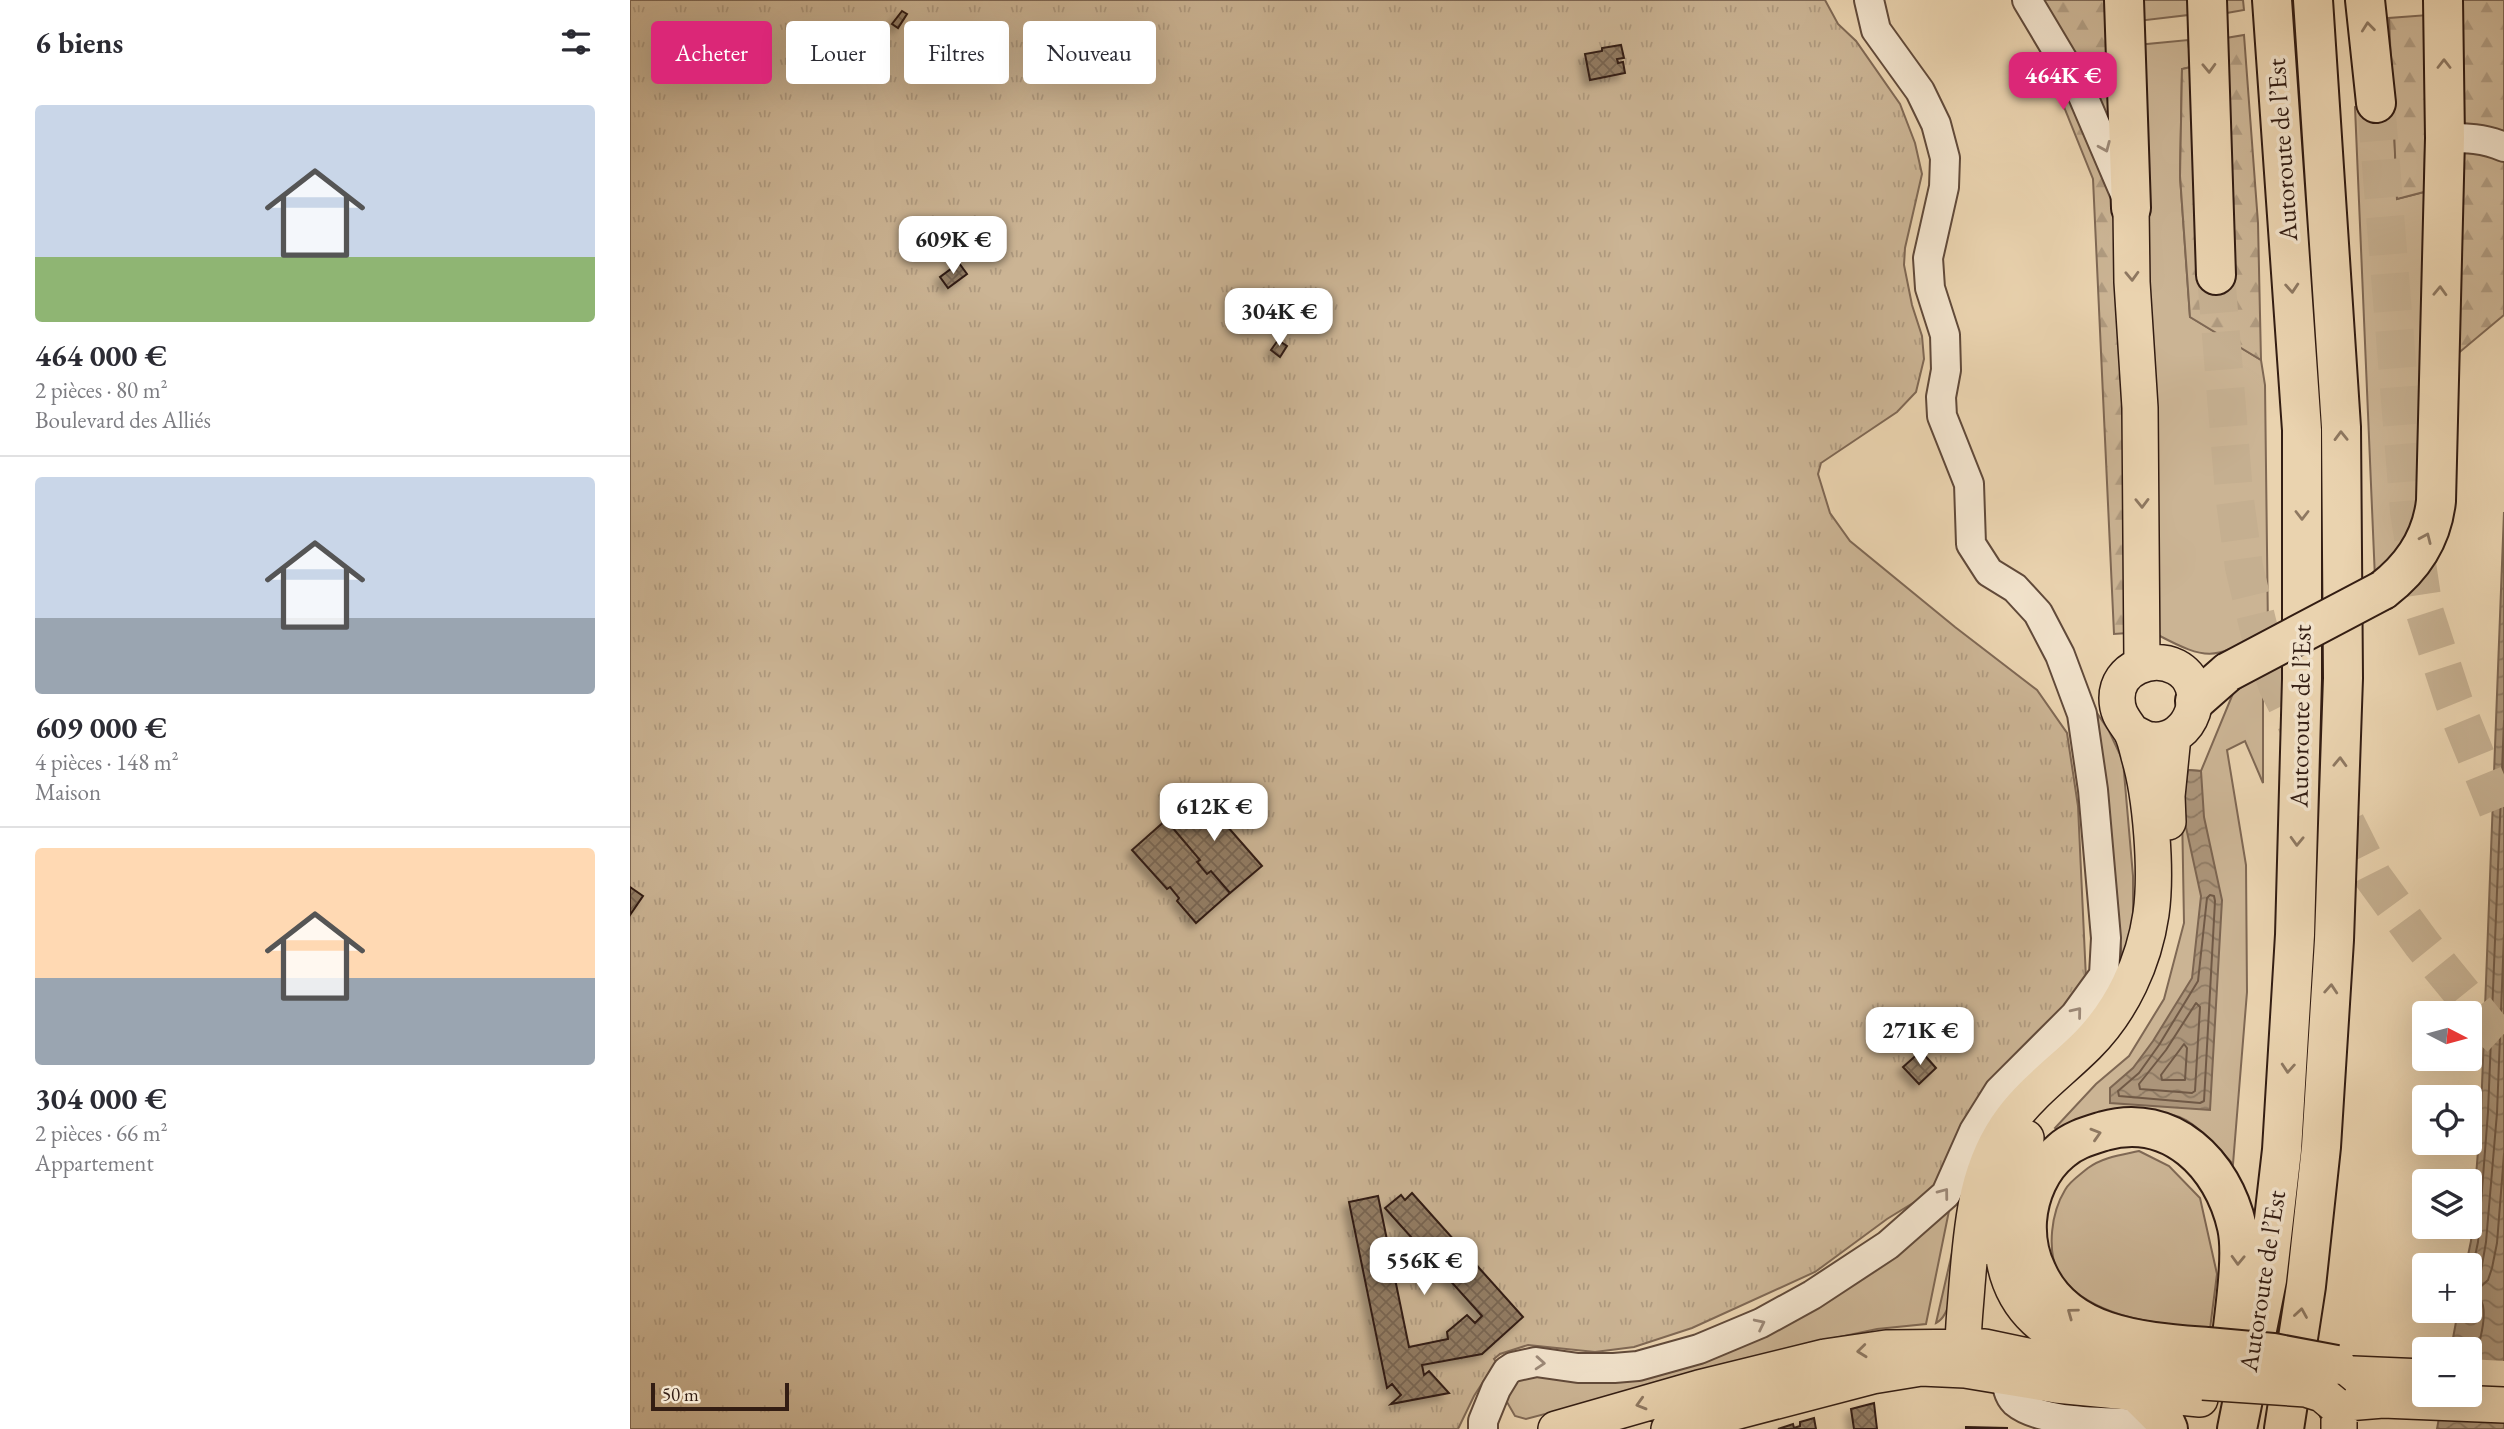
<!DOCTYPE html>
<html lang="fr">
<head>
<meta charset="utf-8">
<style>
  body { margin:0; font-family:"EB Garamond",serif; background:#f2f2f3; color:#2b2b33; height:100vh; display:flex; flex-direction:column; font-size:26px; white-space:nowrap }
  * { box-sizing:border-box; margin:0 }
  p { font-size:23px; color:#7c7c81 }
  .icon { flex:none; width:38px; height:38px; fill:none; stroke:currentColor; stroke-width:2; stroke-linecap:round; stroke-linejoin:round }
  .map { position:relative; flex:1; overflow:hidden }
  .details { display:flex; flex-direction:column; background:#fff; width:630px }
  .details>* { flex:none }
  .top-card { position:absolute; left:21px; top:21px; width:665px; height:63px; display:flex; gap:14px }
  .needle { width:46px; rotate:96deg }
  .fabs { position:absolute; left:1782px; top:1001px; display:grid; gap:14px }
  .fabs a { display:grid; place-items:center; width:70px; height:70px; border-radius:7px; background:#fff; box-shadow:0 7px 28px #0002; font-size:35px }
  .scale { position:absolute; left:21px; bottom:18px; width:138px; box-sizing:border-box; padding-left:7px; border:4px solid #331d13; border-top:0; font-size:19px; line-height:24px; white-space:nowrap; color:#331d13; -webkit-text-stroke:5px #f1e2cb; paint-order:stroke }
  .price { position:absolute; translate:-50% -60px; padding:0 16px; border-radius:14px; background:#fff; color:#222; font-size:23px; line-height:46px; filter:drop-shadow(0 2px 4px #0008) }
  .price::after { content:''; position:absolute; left:50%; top:42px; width:21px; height:16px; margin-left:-10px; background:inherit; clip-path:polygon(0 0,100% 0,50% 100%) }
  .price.active { background:#db2777; color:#fff }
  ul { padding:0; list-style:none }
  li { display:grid; align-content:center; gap:14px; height:371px; padding:0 35px }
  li+li { border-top:2px solid #e1e1e2 }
  li span { display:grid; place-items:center; height:217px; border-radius:7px; color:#555 }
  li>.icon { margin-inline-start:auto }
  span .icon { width:126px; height:126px; fill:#fffc; stroke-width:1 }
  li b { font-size:30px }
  h2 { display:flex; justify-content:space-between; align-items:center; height:84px; padding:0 35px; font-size:30px }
  .pill { padding:0 24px; border-radius:7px; background:#fff; box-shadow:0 7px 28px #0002; font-size:24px; line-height:63px }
  .pill.active { background:#db2777; color:#fff }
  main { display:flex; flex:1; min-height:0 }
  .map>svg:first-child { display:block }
  .grass { fill:#cbb494; stroke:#7f6854; stroke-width:2 }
  .forest { fill:url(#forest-firs); stroke:#7f6854; stroke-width:2 }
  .park { fill:url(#park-tufts); stroke:#7f6854; stroke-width:2 }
  .water { fill:url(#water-waves); stroke:#7c6551; stroke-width:2 }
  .pier { fill:#ead3af }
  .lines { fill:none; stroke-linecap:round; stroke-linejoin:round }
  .shore { stroke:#705946; stroke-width:2 }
  .building { fill:url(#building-cross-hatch); stroke:#331d13; stroke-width:2; filter:url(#shadow) }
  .highway-tunnel { stroke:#c5af90; stroke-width:38; stroke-dasharray:38 19; stroke-linecap:butt }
  .minor-casing { stroke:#614a3a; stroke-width:32 }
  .major-casing { stroke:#331d13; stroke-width:38 }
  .highway-casing { stroke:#331d13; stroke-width:42 }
  .minor { stroke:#f1e2cb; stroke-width:28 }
  .major { stroke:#ead3af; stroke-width:35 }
  .highway { stroke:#ead3af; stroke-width:38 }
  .major-bridge-casing { stroke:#331d13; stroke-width:38; stroke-linecap:butt }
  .highway-bridge-casing { stroke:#331d13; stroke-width:42; stroke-linecap:butt }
  .major-bridge { stroke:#ead3af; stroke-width:35 }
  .highway-bridge { stroke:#ead3af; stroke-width:38 }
  .oneway { stroke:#8e7861 }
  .oneway2 { stroke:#9c8978 }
  .labels { text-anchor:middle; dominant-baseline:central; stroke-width:7; stroke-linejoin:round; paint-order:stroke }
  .street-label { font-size:26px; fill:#331d13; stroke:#f1e2cb }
</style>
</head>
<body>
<main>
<section class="details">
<h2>6 biens<svg class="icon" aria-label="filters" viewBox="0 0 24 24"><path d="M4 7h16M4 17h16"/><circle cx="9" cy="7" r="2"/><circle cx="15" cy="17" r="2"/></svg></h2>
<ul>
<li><span style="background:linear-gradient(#c9d6e8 70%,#8fb573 0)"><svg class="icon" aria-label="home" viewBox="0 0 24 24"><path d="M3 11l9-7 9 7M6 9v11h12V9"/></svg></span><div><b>464 000 €</b><p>2 pièces · 80 m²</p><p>Boulevard des Alliés</p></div></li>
<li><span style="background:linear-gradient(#c9d6e8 65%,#9aa5b1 0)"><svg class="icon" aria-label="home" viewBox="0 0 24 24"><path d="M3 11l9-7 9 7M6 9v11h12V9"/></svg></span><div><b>609 000 €</b><p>4 pièces · 148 m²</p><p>Maison</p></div></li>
<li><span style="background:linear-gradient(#ffd9b3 60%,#9aa5b1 0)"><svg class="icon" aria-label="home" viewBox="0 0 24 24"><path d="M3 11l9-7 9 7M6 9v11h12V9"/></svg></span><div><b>304 000 €</b><p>2 pièces · 66 m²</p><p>Appartement</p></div></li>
</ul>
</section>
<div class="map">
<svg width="1874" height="1429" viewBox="0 0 1874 1429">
  <defs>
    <pattern id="forest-firs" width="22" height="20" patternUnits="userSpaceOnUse" patternTransform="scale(1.75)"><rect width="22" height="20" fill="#cbb494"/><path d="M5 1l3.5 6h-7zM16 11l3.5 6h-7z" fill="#af9a7f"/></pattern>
    <pattern id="park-tufts" width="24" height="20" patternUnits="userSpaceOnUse" patternTransform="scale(1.75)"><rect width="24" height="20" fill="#cbb494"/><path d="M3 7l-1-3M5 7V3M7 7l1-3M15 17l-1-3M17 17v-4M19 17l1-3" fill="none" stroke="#af9a7f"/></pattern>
    <pattern id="water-waves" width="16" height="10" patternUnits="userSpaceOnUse" patternTransform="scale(1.75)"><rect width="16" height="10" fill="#ac957a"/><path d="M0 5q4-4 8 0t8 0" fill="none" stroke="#8d7963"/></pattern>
    <pattern id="building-cross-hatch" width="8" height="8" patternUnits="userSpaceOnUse" patternTransform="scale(1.75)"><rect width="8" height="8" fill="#927c64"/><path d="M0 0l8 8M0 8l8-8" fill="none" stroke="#786551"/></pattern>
    <filter id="shadow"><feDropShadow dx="-5.5" dy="5.5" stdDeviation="3.5" flood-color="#0004"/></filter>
  </defs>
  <rect width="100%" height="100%" fill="#ead3af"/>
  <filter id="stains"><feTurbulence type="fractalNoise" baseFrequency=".00286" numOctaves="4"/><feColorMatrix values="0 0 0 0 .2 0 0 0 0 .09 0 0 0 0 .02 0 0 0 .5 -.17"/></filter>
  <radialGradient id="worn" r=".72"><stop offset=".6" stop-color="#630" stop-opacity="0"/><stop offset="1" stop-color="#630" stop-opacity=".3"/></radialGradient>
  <path class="grass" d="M1507 0H1558V15L1508 21Z
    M1591 0H1613L1614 10 1591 14Z
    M1558 40 1561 67 1552 69 1550 176 1560 317 1631 360 1635 385 1638 630C1585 657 1583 664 1528 635L1507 45Z
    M1763 101 1767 199 1794 192V491L1792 519 1745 579 1725 107Z
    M1633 675V783L1615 741 1597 750 1616 865 1617 992 1603 1164C1588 1148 1574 1131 1556 1120 1524 1101 1464 1125 1430 1133L1425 1128 1466 1084 1499 1056 1534 999 1554 923 1552 809 1558 770 1571 771 1604 691Z
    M1467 713 1479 731 1493 761 1503 876V925L1493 968Z
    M1509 1151 1539 1166 1570 1198 1587 1274 1580 1329C1535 1324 1484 1321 1447 1293 1441 1288 1431 1280 1428 1273 1417 1249 1421 1213 1435 1190 1439 1182 1451 1174 1458 1168 1473 1157 1491 1155 1509 1151Z
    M1321 1201 1296 1324 1247 1329 1205 1338 896 1419 885 1416 877 1402 870 1400 879 1378 1052 1360Z
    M1324 1244C1322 1265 1326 1313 1306 1323Z"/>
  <path class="forest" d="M1391 0H1481L1489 183 1498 633 1484 634 1463 179Z
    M1818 0H1874V315L1825 356Z
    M1798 15 1794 192 1767 199 1759 18Z
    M1614 35 1628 223 1631 360 1560 317 1550 176 1552 69 1561 67 1596 38Z"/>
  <path class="park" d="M0 0H1195L1208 24 1226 41 1270 104 1285 143 1292 174 1275 248 1274 265 1282 305 1292 336 1294 359 1286 392 1267 412 1191 463 1188 474 1200 513 1220 541 1325 627 1407 690 1437 733 1448 806 1456 979 1304 1190 1257 1219 1185 1272 1062 1328 1004 1347 965 1352 898 1345 870 1354 864 1359 866 1362 844 1396 828 1429H0Z"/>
  <path class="water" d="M1874 512V1429H1807L1813 1395H1839V1349H1821L1828 1311H1839V1265H1836L1841 1241 1851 1112Z
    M1558 770 1571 771 1574 817 1592 900 1580 1110 1480 1103V1088L1503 1068 1523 1041 1562 978 1571 896 1552 809Z"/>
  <path class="pier" d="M1839 1359 1874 1361V1419L1839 1395Z"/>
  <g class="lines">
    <path class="shore" d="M1580 895 1584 896 1585 901 1574 1101 1570 1103 1489 1096 1488 1091 1509 1073 1529 1045 1568 981 1577 898Z
      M1566 1003 1570 1007 1565 1091 1562 1093 1510 1089 1509 1084 1536 1050Z
      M1554 1044 1557 1048 1555 1080H1532L1531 1075Z
      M1839 1271 1843 1266 1848 1242 1858 1112 1874 721
      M1839 1280 1851 1271 1856 1242 1867 1113 1874 935
      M1839 1367C1848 1356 1856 1320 1853 1306 1852 1301 1848 1296 1846 1291L1858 1280 1862 1268 1867 1243 1874 1154"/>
  </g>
  <path class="building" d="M272 11 277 14 268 28 262 24Z
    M991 45 994 58 987 59 988 63 993 62 995 73 960 80 955 54 972 51V48Z
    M329 263 337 274 318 288 310 277Z
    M648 340 657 346 650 357 641 350Z
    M568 793 632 866 600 893 581 871 577 874 567 862 570 860 536 820Z
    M536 820 570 860 567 862 577 874 581 871 600 893 566 923 547 901 549 898 540 887 537 889 502 850Z
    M0 887 13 896 0 915Z
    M1291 1051 1306 1068 1289 1084 1273 1067Z
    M782 1193 893 1317 852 1354 792 1365 794 1375 799 1371 819 1393 761 1404 771 1395 762 1384 757 1388 719 1202 748 1196 779 1347 818 1339 817 1332 837 1315 845 1323 852 1316 755 1208 771 1195 775 1200Z
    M1244 1403 1247 1429H1224L1221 1409Z
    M1184 1418 1186 1429H1148L1163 1424 1164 1428 1170 1426V1422Z
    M1336 1427 1377 1428V1429H1336Z"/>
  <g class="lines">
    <path class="highway-tunnel" d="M1746 103 1779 511 1794 610 1824 702 1874 825
      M1586 275 1604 493 1614 567 1631 638 1648 687 1743 877 1792 944 1862 1030 1874 1041"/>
    <g class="minor-casing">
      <path id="minor" d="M1397 0 1450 89 1495 194
        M1815 138C1836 138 1854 138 1874 147
        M1376 1377C1377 1386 1378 1395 1385 1402 1411 1424 1475 1421 1509 1424L1515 1429
        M853 1429V1421L866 1389 877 1371 883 1367 906 1362 948 1368H984L1008 1366 1069 1349 1131 1323 1182 1295 1258 1245 1316 1194 1344 1131 1369 1091 1445 1015 1474 975 1476 938 1463 790 1452 714 1430 655 1408 613 1385 588 1359 572 1341 544 1339 484 1312 416 1311 397 1316 370 1315 335 1300 288 1298 258 1314 187 1315 158 1306 124 1290 91 1246 30 1239 0"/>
    </g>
    <g class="major-casing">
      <path id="major" d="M1501 208 1502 282 1510 408 1512 663
        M1538 822 1537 796 1543 736
        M1371 1220C1373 1231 1371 1242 1373 1252 1380 1311 1420 1339 1472 1355
        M1361 1247C1363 1214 1379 1166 1396 1138
        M1335 1370C1331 1341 1335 1314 1337 1285 1342 1227 1345 1168 1382 1119 1404 1090 1432 1070 1457 1045 1492 1010 1514 962 1521 914 1527 872 1521 796 1509 756 1507 748 1505 738 1501 731 1493 719 1487 713 1487 698 1487 668 1522 655 1546 667 1582 686 1562 744 1522 740 1516 740 1508 735 1502 732
        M1705 1378 1723 1374 1794 1377
        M926 1429 1069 1388 1195 1357 1256 1348 1355 1347 1430 1363 1468 1368 1490 1361 1575 1363
        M1039 1429 1242 1376 1291 1368 1335 1370 1426 1385 1570 1399
        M1709 1429V1414L1704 1404 1753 1400 1874 1405"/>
    </g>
    <g class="highway-casing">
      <path id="highway" d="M1494 0 1501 208
        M1577 0 1586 275
        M1735 0 1746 103
        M1753 590C1783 567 1802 538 1806 501L1815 138 1813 0
        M1565 701 1598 672
        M1577 1347C1515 1342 1436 1338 1407 1272 1399 1256 1396 1239 1397 1221 1399 1195 1410 1168 1431 1151 1443 1140 1458 1136 1474 1131 1541 1112 1593 1164 1607 1227 1614 1258 1603 1320 1600 1354
        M1508 1394 1534 1420 1538 1429
        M1607 1429 1637 1280 1652 1150 1665 935 1672 679V430L1642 0
        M1654 1429 1676 1286 1691 1147 1704 940 1713 678 1711 427 1683 0"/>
    </g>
    <use href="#minor" class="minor"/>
    <use href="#major" class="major"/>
    <use href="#highway" class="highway"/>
    <g class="major-bridge-casing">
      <path id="major-bridge" d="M1573 1382 1676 1389 1692 1394 1704 1404"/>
    </g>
    <g class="highway-bridge-casing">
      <path id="highway-bridge" d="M1598 672 1753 590
        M1577 1347 1643 1353 1706 1365"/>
    </g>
    <use href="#major-bridge" class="major-bridge"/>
    <use href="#highway-bridge" class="highway-bridge"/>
  </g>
  <defs><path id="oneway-chevron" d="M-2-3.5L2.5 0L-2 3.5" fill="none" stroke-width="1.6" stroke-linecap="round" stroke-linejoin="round" transform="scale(1.75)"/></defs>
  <g class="oneway">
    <use href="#oneway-chevron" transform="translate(1738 27) rotate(-96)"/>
    <use href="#oneway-chevron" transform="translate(1814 64) rotate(-90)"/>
    <use href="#oneway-chevron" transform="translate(1579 68) rotate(88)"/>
    <use href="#oneway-chevron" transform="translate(1502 276) rotate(88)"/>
    <use href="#oneway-chevron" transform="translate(1662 288) rotate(86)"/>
    <use href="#oneway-chevron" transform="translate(1810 291) rotate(-88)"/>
    <use href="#oneway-chevron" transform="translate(1711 436) rotate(-91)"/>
    <use href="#oneway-chevron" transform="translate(1512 503) rotate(89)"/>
    <use href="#oneway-chevron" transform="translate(1672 515) rotate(90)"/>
    <use href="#oneway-chevron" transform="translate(1796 538) rotate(-66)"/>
    <use href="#oneway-chevron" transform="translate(1710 762) rotate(-88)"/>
    <use href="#oneway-chevron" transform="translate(1667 841) rotate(92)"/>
    <use href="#oneway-chevron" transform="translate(1701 989) rotate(-86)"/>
    <use href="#oneway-chevron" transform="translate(1658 1068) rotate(94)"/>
    <use href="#oneway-chevron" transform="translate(1466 1134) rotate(-17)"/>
    <use href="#oneway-chevron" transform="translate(1608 1260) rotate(92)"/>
    <use href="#oneway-chevron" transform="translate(1442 1313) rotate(-144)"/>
    <use href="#oneway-chevron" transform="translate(1671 1313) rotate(-81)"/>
    <use href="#oneway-chevron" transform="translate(1232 1351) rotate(174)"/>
    <use href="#oneway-chevron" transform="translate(1011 1404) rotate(164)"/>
  </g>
  <g class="oneway2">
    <use href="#oneway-chevron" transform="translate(1475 147) rotate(67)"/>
    <use href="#oneway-chevron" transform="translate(1447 1012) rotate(-51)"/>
    <use href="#oneway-chevron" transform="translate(1314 1193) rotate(-53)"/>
    <use href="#oneway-chevron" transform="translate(1130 1324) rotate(-26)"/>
    <use href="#oneway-chevron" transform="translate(910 1363) rotate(4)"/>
  </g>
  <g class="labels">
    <g class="street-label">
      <text transform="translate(1652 150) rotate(-94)">Autoroute de l’Est</text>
      <text transform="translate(1670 716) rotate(-89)">Autoroute de l’Est</text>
      <text transform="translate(1632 1281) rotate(-81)">Autoroute de l’Est</text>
    </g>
  </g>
  <rect width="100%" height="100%" filter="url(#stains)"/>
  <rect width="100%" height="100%" fill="url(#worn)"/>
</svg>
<div class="fabs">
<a><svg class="needle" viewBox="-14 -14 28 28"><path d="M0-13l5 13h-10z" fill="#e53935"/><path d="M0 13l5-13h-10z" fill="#7c7c81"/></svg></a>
<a><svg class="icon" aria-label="locate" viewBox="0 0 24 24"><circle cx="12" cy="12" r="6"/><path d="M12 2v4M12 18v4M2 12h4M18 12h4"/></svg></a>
<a><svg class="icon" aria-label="layers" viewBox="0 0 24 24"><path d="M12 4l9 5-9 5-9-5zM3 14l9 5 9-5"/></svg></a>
<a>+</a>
<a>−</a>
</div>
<div class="scale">50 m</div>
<b class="price active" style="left:1433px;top:112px">464K €</b>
<b class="price" style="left:323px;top:276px">609K €</b>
<b class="price" style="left:649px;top:348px">304K €</b>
<b class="price" style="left:584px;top:843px">612K €</b>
<b class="price" style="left:1290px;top:1067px">271K €</b>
<b class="price" style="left:794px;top:1297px">556K €</b>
<div class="top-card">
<a class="pill active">Acheter</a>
<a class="pill">Louer</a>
<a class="pill">Filtres</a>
<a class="pill">Nouveau</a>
</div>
</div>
</main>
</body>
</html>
